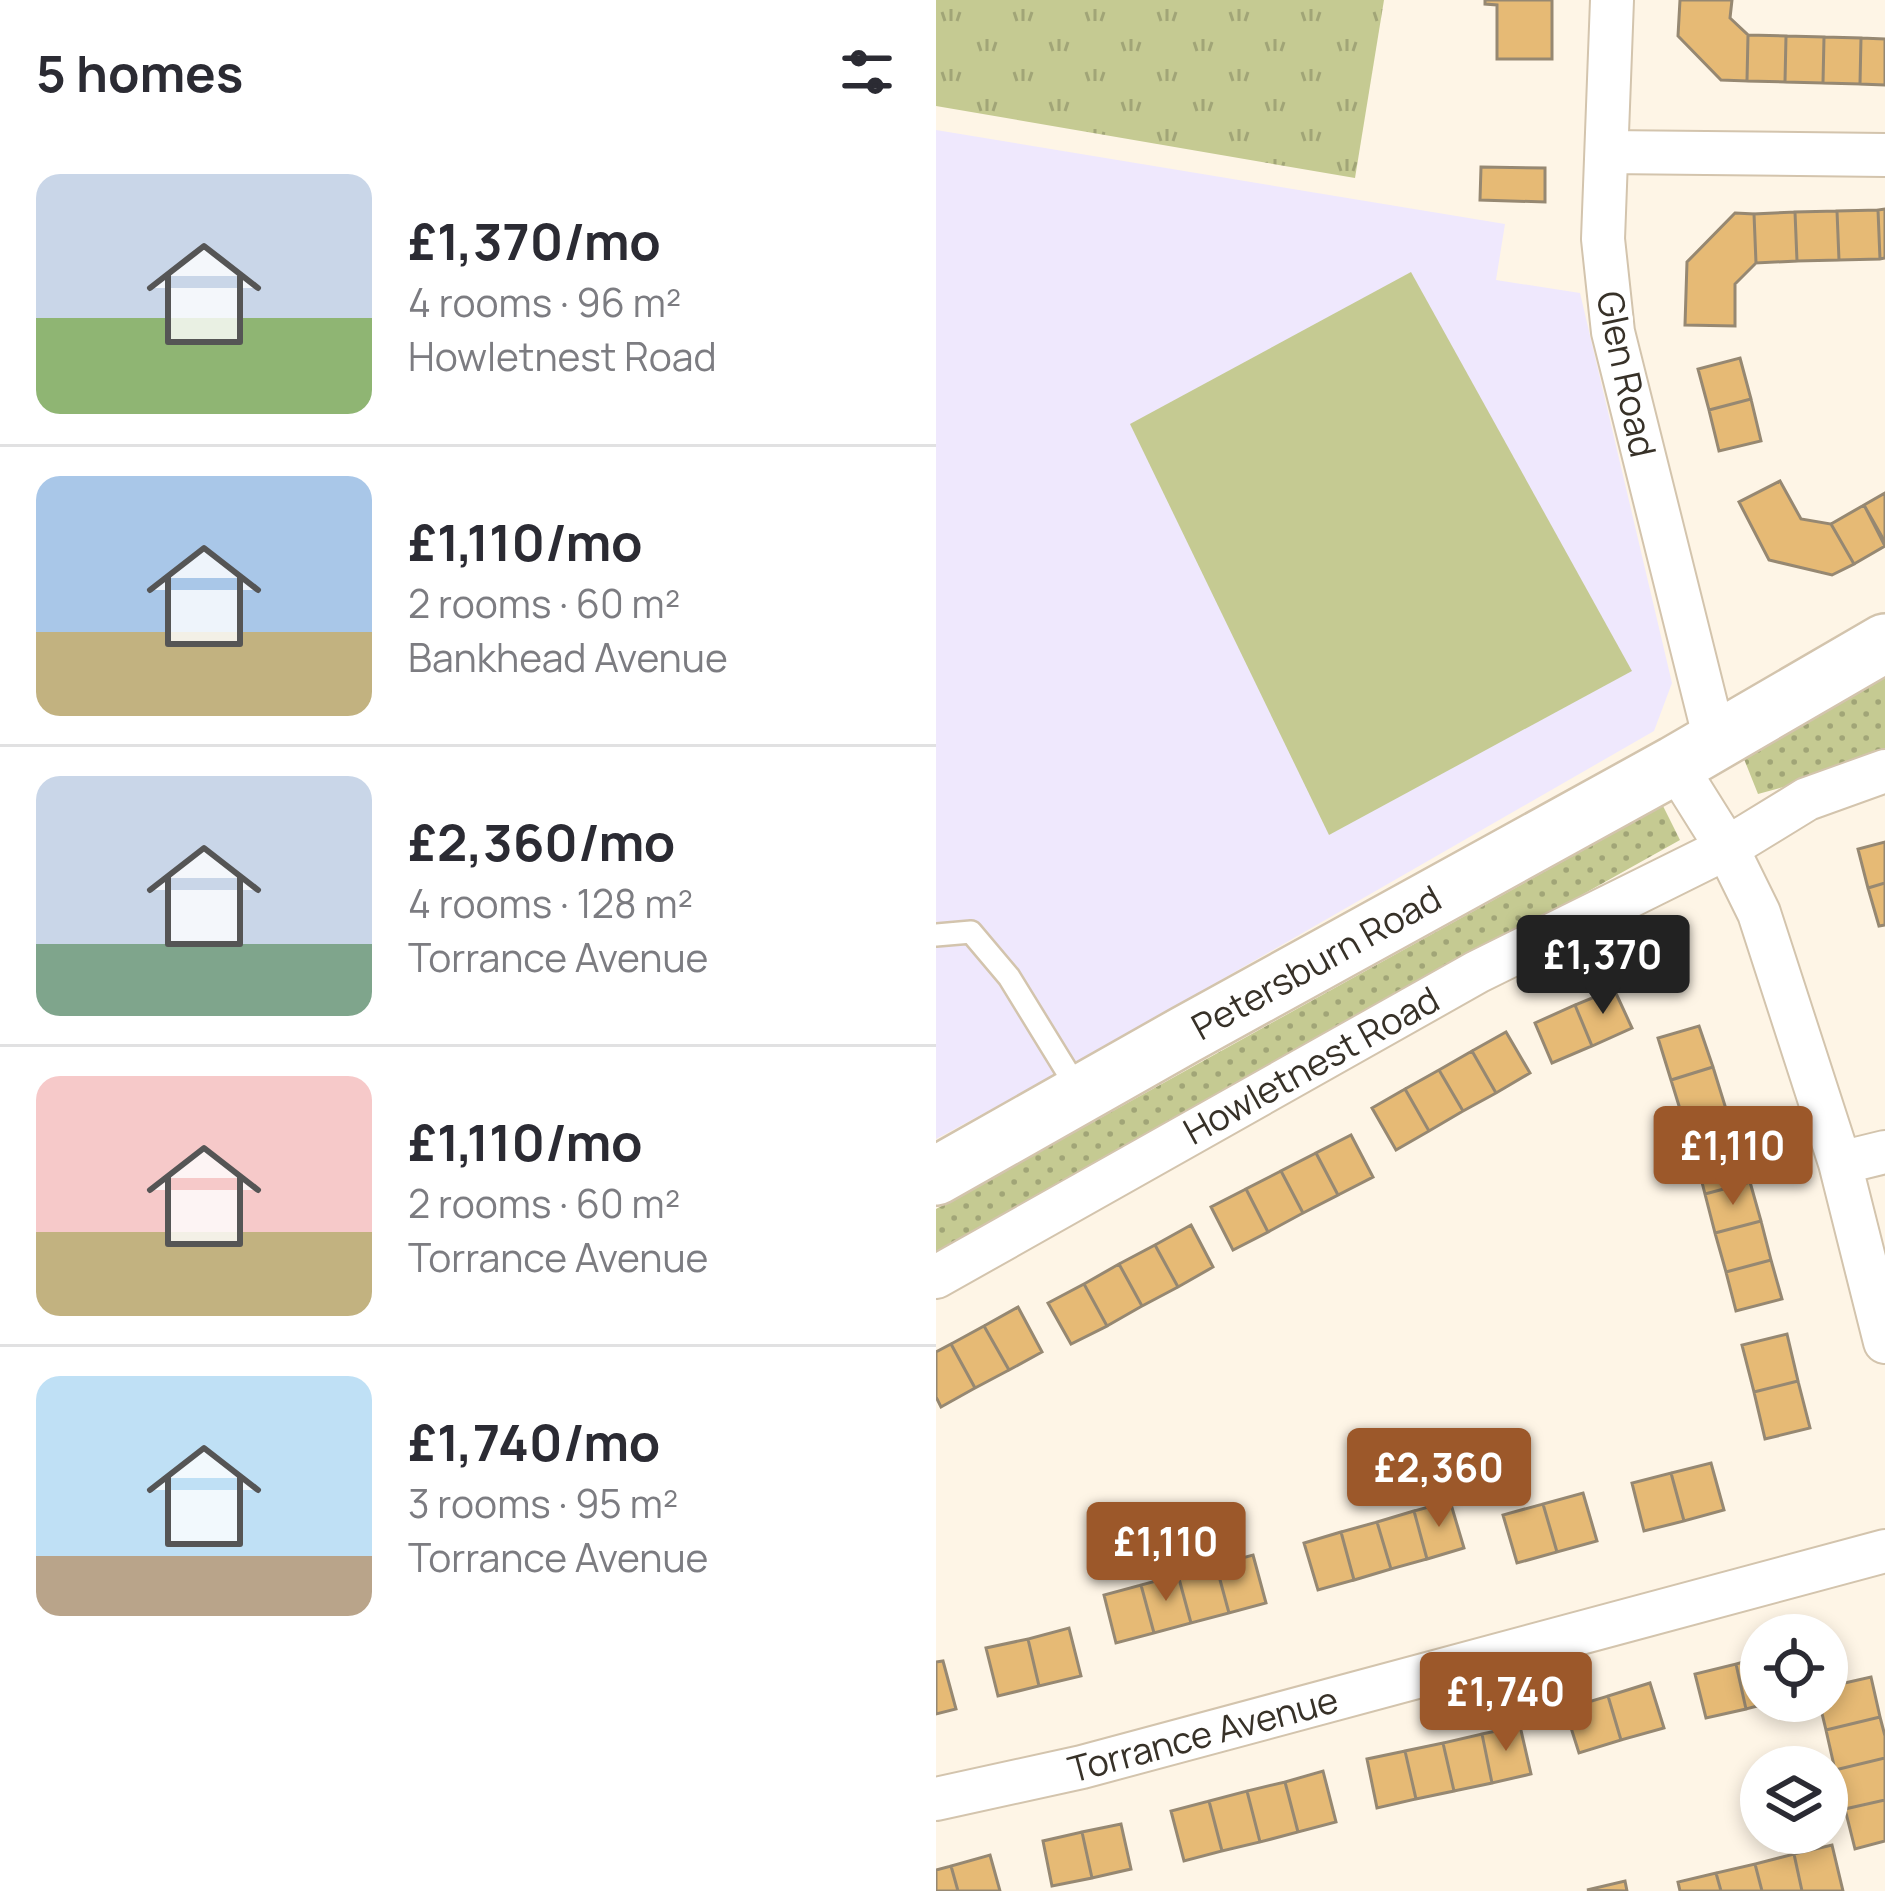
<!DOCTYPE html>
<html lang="en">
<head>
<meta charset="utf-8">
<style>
  body { margin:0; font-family:Manrope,sans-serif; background:#f7f7f7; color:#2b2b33; height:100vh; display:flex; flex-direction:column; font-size:45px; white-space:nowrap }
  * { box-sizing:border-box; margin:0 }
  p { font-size:39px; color:#7c7c81 }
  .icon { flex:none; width:66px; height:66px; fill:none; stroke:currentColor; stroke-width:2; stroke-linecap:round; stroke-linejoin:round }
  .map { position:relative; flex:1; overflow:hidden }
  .drawer { display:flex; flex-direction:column; background:#fff; width:936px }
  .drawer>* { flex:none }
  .controls { position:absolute; left:804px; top:1614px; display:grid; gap:24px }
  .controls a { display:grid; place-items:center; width:108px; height:108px; border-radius:50%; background:#fff; box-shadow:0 6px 18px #0003; font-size:60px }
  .price { position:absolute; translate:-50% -102px; padding:0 27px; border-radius:12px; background:#9c582a; color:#fff; font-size:39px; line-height:78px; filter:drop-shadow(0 3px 6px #0008) }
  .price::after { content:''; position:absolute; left:50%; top:72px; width:36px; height:27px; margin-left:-18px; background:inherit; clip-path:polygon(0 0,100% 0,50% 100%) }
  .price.active { background:#222; color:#fff }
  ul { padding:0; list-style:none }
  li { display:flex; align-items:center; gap:36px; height:300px; padding:0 36px }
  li+li { border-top:3px solid #e1e1e2 }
  li span { display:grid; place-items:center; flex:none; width:336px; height:240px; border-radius:24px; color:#555 }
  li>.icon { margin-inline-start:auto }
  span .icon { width:144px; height:144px; fill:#fffc; stroke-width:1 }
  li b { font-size:51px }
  h2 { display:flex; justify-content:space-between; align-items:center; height:144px; padding:0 36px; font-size:51px }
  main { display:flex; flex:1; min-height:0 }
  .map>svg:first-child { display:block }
  .education { fill:#efe8fd }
  .grass { fill:url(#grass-dots) }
  .park { fill:url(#park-tufts) }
  .pitch { fill:#c5ca92 }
  .building { fill:#e6ba75; stroke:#968872; stroke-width:3 }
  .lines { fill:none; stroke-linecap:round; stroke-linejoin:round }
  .service-casing { stroke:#d3c4ad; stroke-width:26 }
  .minor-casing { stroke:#d3c4ad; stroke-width:46 }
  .secondary-casing { stroke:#d3c4ad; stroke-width:62 }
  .service { stroke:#fff; stroke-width:21 }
  .minor { stroke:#fff; stroke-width:42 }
  .secondary { stroke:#fff; stroke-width:57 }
  .labels { text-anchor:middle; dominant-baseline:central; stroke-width:9; stroke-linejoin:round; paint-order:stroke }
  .street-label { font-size:36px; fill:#373128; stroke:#fff }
</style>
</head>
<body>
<main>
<section class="drawer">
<h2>5 homes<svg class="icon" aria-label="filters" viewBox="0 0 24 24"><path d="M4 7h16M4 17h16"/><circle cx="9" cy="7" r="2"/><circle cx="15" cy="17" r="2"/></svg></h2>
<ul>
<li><span style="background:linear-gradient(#c9d6e8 60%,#8fb573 0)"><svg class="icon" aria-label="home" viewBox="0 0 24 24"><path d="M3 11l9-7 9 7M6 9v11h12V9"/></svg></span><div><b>£1,370/mo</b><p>4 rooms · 96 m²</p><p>Howletnest Road</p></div></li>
<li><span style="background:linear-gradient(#a9c7e8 65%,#c2b280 0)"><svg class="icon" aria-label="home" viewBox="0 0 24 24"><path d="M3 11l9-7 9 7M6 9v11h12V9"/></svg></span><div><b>£1,110/mo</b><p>2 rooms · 60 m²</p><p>Bankhead Avenue</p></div></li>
<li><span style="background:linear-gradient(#c9d6e8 70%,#7fa58c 0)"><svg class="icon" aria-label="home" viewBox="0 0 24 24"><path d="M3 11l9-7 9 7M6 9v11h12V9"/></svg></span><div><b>£2,360/mo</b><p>4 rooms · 128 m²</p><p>Torrance Avenue</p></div></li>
<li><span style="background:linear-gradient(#f6c9c9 65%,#c2b280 0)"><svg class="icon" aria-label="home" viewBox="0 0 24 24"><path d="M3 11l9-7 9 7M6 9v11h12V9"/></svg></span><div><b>£1,110/mo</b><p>2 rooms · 60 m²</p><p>Torrance Avenue</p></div></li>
<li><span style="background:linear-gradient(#bfe0f5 75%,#b9a48a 0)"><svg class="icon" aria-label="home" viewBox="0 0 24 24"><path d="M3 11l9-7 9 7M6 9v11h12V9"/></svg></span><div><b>£1,740/mo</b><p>3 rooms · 95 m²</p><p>Torrance Avenue</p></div></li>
</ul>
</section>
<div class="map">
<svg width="949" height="1891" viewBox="0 0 949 1891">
  <defs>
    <pattern id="grass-dots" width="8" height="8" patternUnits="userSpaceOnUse" patternTransform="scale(3)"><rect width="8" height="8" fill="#c5ca92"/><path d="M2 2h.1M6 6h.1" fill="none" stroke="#a1a577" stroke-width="1.8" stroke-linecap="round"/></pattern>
    <pattern id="park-tufts" width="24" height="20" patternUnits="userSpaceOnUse" patternTransform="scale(3)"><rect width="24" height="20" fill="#c5ca92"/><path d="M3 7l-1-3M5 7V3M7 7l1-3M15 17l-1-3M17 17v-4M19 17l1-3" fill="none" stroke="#a1a577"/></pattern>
  </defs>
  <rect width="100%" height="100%" fill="#fef5e6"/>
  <path class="education" d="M0 130 569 224 560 280 644 293 736 683 718 731 123 1073 0 1139Z"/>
  <path class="grass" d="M949 678V749L862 783 822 794 808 759Z
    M727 806 744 840 0 1256V1209Z"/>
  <path class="park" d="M0 0H448L419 178 0 106Z"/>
  <path class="pitch" d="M475 272 696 671 393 835 194 424Z"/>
  <path class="building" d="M549 0H616V59H561V5L549 4Z
    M744 0H796L794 18 812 35 811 81 785 80 742 36Z
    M812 35 850 36 849 82 811 81Z
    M850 36 888 37 887 83 849 82Z
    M888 37 925 38 924 84 887 83Z
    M925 38 949 39V85L924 84Z
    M545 167 609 168V202L544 200Z
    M949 209V258L944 259 942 210Z
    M942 210 944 259 903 260 901 211Z
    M901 211 903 260 861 261 859 212Z
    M859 212 861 261 820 263 818 214Z
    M799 213 818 214 820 263 799 284V326L749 325 751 262Z
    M804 358 815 399 773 410 762 369Z
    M815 399 825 441 783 451 773 410Z
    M844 481 865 519 895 524 918 564 896 575 833 560 803 502Z
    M949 493V542L928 505Z
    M928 505 949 546 918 564 895 524Z
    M949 842V883L932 888 922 849Z
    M949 883V925L943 926 932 888Z
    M678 989 696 1028 656 1046 639 1005Z
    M639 1005 656 1046 616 1063 599 1023Z
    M763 1026 777 1067 735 1080 722 1038Z
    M570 1032 594 1073 560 1093 536 1051Z
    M536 1051 560 1093 527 1111 503 1070Z
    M777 1067 790 1109 748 1122 735 1080Z
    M503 1070 527 1111 493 1131 469 1089Z
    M469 1089 493 1131 460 1150 436 1108Z
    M415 1135 437 1177 402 1195 380 1153Z
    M804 1143 814 1182 769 1194 759 1155Z
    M380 1153 402 1195 367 1213 345 1171Z
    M345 1171 367 1213 332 1232 310 1189Z
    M814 1182 825 1221 779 1233 769 1194Z
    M310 1189 332 1232 297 1250 275 1207Z
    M825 1221 835 1260 790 1272 779 1233Z
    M255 1225 277 1267 242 1287 219 1245Z
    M219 1245 242 1287 206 1306 183 1264Z
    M835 1260 846 1299 800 1311 790 1272Z
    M183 1264 206 1306 171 1326 148 1284Z
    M148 1284 171 1326 135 1344 112 1303Z
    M82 1307 106 1352 73 1370 48 1326Z
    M48 1326 73 1370 39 1388 15 1344Z
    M851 1334 862 1381 818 1392 806 1345Z
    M15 1344 39 1388 5 1407 0 1397V1352Z
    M862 1381 874 1428 829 1439 818 1392Z
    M775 1463 788 1510 748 1521 735 1473Z
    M735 1473 748 1521 708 1531 696 1483Z
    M647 1493 661 1541 621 1552 607 1504Z
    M514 1501 528 1548 491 1559 478 1511Z
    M607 1504 621 1552 581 1563 567 1515Z
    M478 1511 491 1559 455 1569 441 1522Z
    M441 1522 455 1569 418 1580 405 1532Z
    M405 1532 418 1580 382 1590 368 1543Z
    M317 1555 330 1603 293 1613 280 1565Z
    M280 1565 293 1613 255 1623 242 1575Z
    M242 1575 255 1623 218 1633 205 1585Z
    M205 1585 218 1633 180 1643 168 1595Z
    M133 1628 145 1676 103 1686 92 1639Z
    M92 1639 103 1686 62 1696 50 1648Z
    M825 1657V1701H841L810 1709 800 1664Z
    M7 1661 20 1709 0 1714V1662Z
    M800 1664 810 1709 770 1718 759 1674Z
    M935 1677 944 1717 890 1730 883 1701H891V1687Z
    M714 1683 728 1728 685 1740 672 1696Z
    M672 1696 685 1740 643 1753 629 1709Z
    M944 1717 949 1736V1758L899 1770 890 1730Z
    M584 1726 595 1774 556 1783 546 1734Z
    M546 1734 556 1783 518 1791 507 1743Z
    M507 1743 518 1791 480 1799 469 1751Z
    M469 1751 480 1799 441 1808 431 1759Z
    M949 1758V1800L909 1809 899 1770Z
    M387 1771 400 1822 362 1832 349 1782Z
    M349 1782 362 1832 324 1842 311 1791Z
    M311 1791 324 1842 286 1851 273 1801Z
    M949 1800V1841L919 1849 909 1809Z
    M273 1801 286 1851 248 1861 235 1811Z
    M185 1824 195 1869 156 1878 146 1832Z
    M146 1832 156 1878 116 1886 107 1841Z
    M896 1845 907 1891H866L858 1854Z
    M858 1854 866 1891H826L819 1864Z
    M54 1855 64 1891H22L15 1866Z
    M819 1864 826 1891H785L780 1873Z
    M15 1866 22 1891H0V1870Z
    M780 1873 785 1891H744L742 1882Z
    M689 1881 691 1891 651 1890Z"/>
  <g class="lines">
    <g class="service-casing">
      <path id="service" d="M0 935 35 932 73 977 143 1091"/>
    </g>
    <g class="minor-casing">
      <path id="minor" d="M676 0 667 239 677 332 779 740
        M671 152 949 155
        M739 765 791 848 823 913 904 1163 949 1342
        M904 1163 949 1152
        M0 1277 541 972 791 848 871 799 949 771
        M0 1799 146 1767 949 1551"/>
    </g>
    <g class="secondary-casing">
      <path id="secondary" d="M0 1176 249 1035 739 765 949 643"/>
    </g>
    <use href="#service" class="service"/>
    <use href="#minor" class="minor"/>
    <use href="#secondary" class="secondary"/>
  </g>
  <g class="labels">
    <g class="street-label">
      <text transform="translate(691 374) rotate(78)">Glen Road</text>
      <text transform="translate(380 962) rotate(-29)">Petersburn Road</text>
      <text transform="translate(375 1065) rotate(-29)">Howletnest Road</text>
      <text transform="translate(267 1734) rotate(-15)">Torrance Avenue</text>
    </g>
  </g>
</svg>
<div class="controls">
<a><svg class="icon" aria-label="locate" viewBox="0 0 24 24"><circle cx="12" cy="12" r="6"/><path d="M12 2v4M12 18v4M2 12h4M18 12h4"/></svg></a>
<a><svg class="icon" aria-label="layers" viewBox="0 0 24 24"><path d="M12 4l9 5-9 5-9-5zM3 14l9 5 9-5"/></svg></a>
</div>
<b class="price active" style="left:667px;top:1017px">£1,370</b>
<b class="price" style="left:797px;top:1208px">£1,110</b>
<b class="price" style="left:503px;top:1530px">£2,360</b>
<b class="price" style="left:230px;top:1604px">£1,110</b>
<b class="price" style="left:570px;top:1754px">£1,740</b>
</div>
</main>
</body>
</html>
